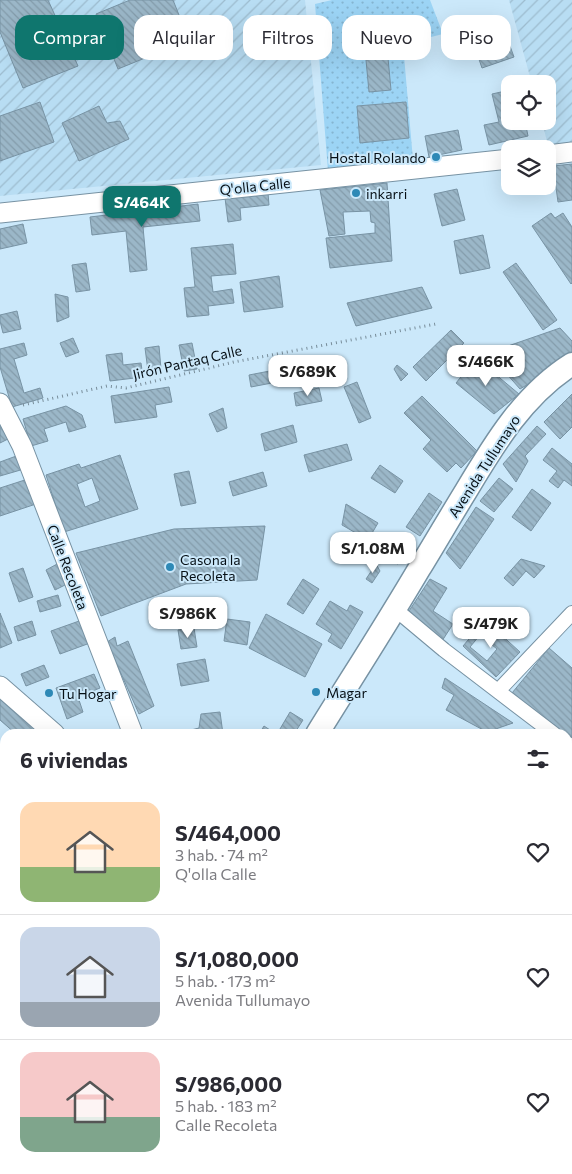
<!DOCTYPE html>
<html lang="es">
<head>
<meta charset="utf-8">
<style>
  body { margin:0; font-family:Commissioner,sans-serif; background:#f2f2f3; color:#2b2b33; height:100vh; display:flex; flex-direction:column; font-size:19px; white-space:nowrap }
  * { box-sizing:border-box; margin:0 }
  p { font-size:16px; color:#7c7c81 }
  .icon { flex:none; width:28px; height:28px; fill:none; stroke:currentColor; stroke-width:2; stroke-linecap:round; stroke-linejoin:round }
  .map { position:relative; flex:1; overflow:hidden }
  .sheet { position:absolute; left:0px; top:729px; width:572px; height:446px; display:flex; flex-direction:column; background:#fff; border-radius:15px 15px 0 0; box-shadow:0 5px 20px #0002 }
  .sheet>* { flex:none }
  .guide { position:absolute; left:15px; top:15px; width:542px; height:45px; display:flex; gap:10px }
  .fabs { position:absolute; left:501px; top:75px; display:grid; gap:10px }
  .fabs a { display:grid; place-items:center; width:55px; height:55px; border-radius:10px; background:#fff; box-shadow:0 5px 20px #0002; font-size:25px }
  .price { position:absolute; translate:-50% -42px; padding:0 11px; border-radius:10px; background:#fff; color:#222; font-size:16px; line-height:32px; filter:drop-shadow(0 1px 2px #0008) }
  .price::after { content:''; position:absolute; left:50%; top:30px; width:15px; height:11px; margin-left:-8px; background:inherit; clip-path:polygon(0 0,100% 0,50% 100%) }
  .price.active { background:#0f766e; color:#fff }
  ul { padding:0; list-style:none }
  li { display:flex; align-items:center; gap:15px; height:125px; padding:0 20px }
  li+li { border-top:1px solid #e1e1e2 }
  li span { display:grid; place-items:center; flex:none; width:140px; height:100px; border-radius:15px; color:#555 }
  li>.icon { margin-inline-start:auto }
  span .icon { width:60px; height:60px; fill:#fffc; stroke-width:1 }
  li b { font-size:21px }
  h2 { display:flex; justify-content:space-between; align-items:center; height:60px; padding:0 20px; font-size:21px }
  .tag { padding:0 18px; border-radius:15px; background:#fff; box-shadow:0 5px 20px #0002; font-size:18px; line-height:45px }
  .tag.active { background:#0f766e; color:#fff }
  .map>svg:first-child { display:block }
  .industrial { fill:url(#industrial-furrows) }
  .grass { fill:url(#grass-dots); fill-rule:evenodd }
  .building { fill:url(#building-back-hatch); stroke:#7893a4; fill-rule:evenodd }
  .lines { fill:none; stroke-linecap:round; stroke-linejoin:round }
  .pedestrian-casing { stroke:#7792a3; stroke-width:16 }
  .minor-casing { stroke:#7792a3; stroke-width:21 }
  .tertiary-casing { stroke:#7792a3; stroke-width:25 }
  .path { stroke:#788d9a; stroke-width:3; stroke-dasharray:1 4; stroke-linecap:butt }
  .pedestrian { stroke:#fff; stroke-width:14 }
  .minor { stroke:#fff; stroke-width:19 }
  .tertiary { stroke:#fff; stroke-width:22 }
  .poi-dot { fill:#2e89b6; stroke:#cbe8fa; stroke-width:2 }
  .labels { text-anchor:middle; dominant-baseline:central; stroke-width:4; stroke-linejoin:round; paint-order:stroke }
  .poi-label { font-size:14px; fill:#060f15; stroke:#cbe8fa; text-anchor:start }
  .street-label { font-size:14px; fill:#060f15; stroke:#cbe8fa }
</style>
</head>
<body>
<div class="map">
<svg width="572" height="1174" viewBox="0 0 572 1174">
  <defs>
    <pattern id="industrial-furrows" width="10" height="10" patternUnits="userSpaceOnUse" patternTransform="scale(1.25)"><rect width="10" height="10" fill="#b8ddf3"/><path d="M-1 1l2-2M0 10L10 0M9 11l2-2" fill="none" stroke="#9dbccf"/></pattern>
    <pattern id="grass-dots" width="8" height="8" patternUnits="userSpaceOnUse" patternTransform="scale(1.25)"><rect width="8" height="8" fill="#9cd4f5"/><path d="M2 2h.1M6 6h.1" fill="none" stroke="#85b5d1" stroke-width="1.8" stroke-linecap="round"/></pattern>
    <pattern id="building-back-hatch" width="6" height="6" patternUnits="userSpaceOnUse" patternTransform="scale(1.25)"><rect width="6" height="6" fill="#9bb7c8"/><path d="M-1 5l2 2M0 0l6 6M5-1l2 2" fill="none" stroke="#849cab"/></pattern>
  </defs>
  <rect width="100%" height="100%" fill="#cbe8fa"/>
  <path class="industrial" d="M0 0H305L321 165 0 196Z
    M509 0H572V143L548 146 542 121H548V84H532Z"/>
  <path class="grass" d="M332 0H430L443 34 403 44 413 160 328 171 315 4ZM406 102 409 138 360 142 357 106Z"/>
  <path class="building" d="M0 0H48L78 66 23 88 0 32Z
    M130 0H173L189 40 118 69 96 14Z
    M506 35 514 57 482 68 474 45Z
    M388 58 391 90 369 92 366 60Z
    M510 90V121H525L528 136 489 145 484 125 499 122 492 94Z
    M40 102 54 142 0 161V116Z
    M406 102 409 138 360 143 357 106Z
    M99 106 107 123 120 121 129 139 79 161 62 123Z
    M458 130 462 150 429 157 425 136Z
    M572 164V200L558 202 553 166Z
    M387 183 392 261 330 268 326 238 375 233V223L371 222 370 211 343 212 345 234 329 236 320 190Z
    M457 189 465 220 442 226 434 194Z
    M268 193 269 205 240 208 241 220 228 222 225 198Z
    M198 204 200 221 143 227 147 270 130 272 126 231 92 235 90 217Z
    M551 213 555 218 563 213 572 227V283L571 284 532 226Z
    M23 224 27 243 0 249V229Z
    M483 235 490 268 460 274 454 241Z
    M233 244 236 274 211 276 213 292 232 289 234 303 208 306 209 315 187 317 184 288 195 287 191 248Z
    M86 263 90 290 76 292 72 265Z
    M516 263 557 320 543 330 503 272Z
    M279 276 283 307 244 312 240 282Z
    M422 287 432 308 356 326 347 303Z
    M55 294 68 297 69 317 57 322Z
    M17 311 21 329 3 333 0 321V315Z
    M560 328 572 341V358L520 389 498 364 508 346Z
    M451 330 464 343 426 381 413 367Z
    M73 338 79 352 66 357 60 343Z
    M24 343 27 355 14 359 24 393 40 388 43 398 12 407 0 367V349Z
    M192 343 197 369 184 371 179 345Z
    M159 346 161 369 148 371 145 348Z
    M122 353 123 365 141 363 143 377 110 381 106 355Z
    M314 358 317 371 291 376 288 363Z
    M476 358 519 394 494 414 456 383Z
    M397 365 408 374 401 381 394 369Z
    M275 370 277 382 251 387 249 375Z
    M357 382 371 418 359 423 344 387Z
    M169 387 172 402 155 405 157 417 115 423 111 396Z
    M319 388 322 401 296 406 294 393Z
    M572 394V427L560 439 544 422Z
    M422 396 477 451 461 468 456 463 447 472 423 449 431 440 404 413Z
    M66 406 82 415 86 427 69 432 66 422 44 429 48 441 31 446 23 419Z
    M223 408 227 428 217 432 209 414Z
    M0 421 8 439 0 443Z
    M293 425 297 442 265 451 261 434Z
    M537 426 546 434 525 456 528 461 516 482 503 464Z
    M347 444 352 460 309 472 304 455Z
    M552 448 572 464V486L564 480 558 488 549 481 557 471 543 460Z
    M19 455 24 469 0 476V462Z
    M120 455 138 509 64 532 46 475 79 464 81 468ZM92 478 100 501 85 507 77 484Z
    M380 465 403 481 395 493 371 478Z
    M189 471 196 503 181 506 174 474Z
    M263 472 267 486 233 496 229 482Z
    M31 478 39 503 0 516V488Z
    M499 478 513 489 494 512 480 501Z
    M532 489 551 503 531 531 512 517Z
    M429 493 442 502 420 536 406 527Z
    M346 504 378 523 368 540 342 525Z
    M476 507 494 519 460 569 446 553Z
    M265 526 257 580 186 584 101 616 76 553 174 529Z
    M404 535 411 539 398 564 390 560Z
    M521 559 545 566 534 578 526 571 513 586 504 578Z
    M59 563 69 583 55 590 46 570Z
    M376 564 380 571 372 583 366 579Z
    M23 568 33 597 19 602 9 573Z
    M303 579 319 589 303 614 287 604Z
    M430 579 447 588 433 611 453 624 442 641 409 611Z
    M58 595 61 606 40 612 37 601Z
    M330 601 347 611 350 605 363 612 341 649 328 641 332 634 316 624Z
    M0 613 12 643 0 648Z
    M266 614 322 644 305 677 249 648Z
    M227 619 250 622 247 645 224 641Z
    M82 620 90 643 60 654 51 631Z
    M485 620 520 652 496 677 463 646ZM480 635 497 649 487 661 470 647Z
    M32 621 36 635 18 641 14 627Z
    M194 628 197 647 181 649 178 630Z
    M115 637 117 646 128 641 154 706 139 714 107 642Z
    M549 648 572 668V739L568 735V734H566L512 693Z
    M205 659 209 681 181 686 177 664Z
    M44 665 49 677 26 686 21 674Z
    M94 674 100 688 78 697 83 712 67 719 56 688Z
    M445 678 513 723 487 732 446 710 454 695 442 688Z
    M0 690 37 722 33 734H16L0 720Z
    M220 712 223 734H175L199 728 201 714Z
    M290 712 303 720 294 734H277Z
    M264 726 276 734H259Z
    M0 761 5 764V787L0 786Z
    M568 764 572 767V807L568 804Z
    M0 802 5 803V824L0 823Z
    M0 826 5 827V923L0 922Z
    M568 942 571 945 572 944V980L568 976Z
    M4 981H5V1051L0 1048V989Z
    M572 1021V1084L568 1081V1027Z
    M0 1108 5 1109V1142L0 1141Z
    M568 1108 572 1111V1147L568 1153Z
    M120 1170H143L147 1174H118Z
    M143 1170H171L168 1174H147Z
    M171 1170H210L216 1174H168Z
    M227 1170H254L259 1174H226L225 1173Z
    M319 1170H434L431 1174H325Z
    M467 1170H503L508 1174H470L466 1171Z
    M531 1170H553L554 1171 552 1174H528Z"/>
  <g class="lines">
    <g class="pedestrian-casing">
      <path id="pedestrian" d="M395 609 444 650 554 734
        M498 691 572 613
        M568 744 572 747"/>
    </g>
    <g class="minor-casing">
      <path id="minor" d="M548 155 572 152
        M0 213 510 159
        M0 403 22 446 133 734
        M0 686 55 734
        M568 1018 572 1012
        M292 1170 298 1174
        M40 1174 43 1170
        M455 1174 458 1170"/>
    </g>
    <g class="tertiary-casing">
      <path id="tertiary" d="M317 734C351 679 386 625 419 569 435 543 450 517 466 491 494 444 524 394 572 364"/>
    </g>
    <path class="path" d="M23 405 107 386 126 388 234 362 436 324
      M16 1170V1174"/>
    <use href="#pedestrian" class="pedestrian"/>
    <use href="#minor" class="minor"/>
    <use href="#tertiary" class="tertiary"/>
  </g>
  <g class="poi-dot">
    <circle cx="436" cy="157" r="5"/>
    <circle cx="356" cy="193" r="5"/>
    <circle cx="170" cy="567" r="5"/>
    <circle cx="316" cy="692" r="5"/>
    <circle cx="49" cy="693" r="5"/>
  </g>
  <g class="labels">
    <g class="poi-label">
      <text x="426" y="157" text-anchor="end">Hostal Rolando</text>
      <text x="366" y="193">inkarri</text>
      <text x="180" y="559">Casona la<tspan x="180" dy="16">Recoleta</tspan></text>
      <text x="326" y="692">Magar</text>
      <text x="59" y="693">Tu Hogar</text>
    </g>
    <g class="street-label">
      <text transform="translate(255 186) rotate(-6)">Q'olla Calle</text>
      <text transform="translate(187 362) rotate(-13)">Jirón Pantaq Calle</text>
      <text transform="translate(484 466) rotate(-57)">Avenida Tullumayo</text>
      <text transform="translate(68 567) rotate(69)">Calle Recoleta</text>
    </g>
  </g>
</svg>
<div class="fabs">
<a><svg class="icon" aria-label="locate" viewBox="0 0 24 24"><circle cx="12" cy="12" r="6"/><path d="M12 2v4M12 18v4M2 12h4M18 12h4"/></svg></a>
<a><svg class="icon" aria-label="layers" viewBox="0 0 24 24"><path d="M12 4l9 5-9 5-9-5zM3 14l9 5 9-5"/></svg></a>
</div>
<b class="price active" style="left:142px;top:228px">S/464K</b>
<b class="price" style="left:486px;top:387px">S/466K</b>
<b class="price" style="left:308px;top:397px">S/689K</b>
<b class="price" style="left:373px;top:574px">S/1.08M</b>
<b class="price" style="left:188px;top:639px">S/986K</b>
<b class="price" style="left:491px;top:649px">S/479K</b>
<div class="guide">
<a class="tag active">Comprar</a>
<a class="tag">Alquilar</a>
<a class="tag">Filtros</a>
<a class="tag">Nuevo</a>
<a class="tag">Piso</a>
</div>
<section class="sheet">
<h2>6 viviendas<svg class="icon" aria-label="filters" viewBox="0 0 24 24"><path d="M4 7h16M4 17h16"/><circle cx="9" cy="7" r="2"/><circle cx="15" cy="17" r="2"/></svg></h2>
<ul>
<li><span style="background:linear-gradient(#ffd9b3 65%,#8fb573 0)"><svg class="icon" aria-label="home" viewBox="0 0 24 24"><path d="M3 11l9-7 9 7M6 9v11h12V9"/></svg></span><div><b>S/464,000</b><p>3 hab. · 74 m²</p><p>Q'olla Calle</p></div><svg class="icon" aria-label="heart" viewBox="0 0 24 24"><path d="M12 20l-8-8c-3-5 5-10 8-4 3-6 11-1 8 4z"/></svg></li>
<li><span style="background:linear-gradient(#c9d6e8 75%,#9aa5b1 0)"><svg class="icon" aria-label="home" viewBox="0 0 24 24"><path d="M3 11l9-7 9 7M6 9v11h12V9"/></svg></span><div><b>S/1,080,000</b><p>5 hab. · 173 m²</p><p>Avenida Tullumayo</p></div><svg class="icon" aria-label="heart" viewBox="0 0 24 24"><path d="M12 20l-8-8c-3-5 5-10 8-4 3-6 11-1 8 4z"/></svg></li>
<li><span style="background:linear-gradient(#f6c9c9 65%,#7fa58c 0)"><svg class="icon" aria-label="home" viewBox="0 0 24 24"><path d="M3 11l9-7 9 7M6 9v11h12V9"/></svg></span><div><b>S/986,000</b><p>5 hab. · 183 m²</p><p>Calle Recoleta</p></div><svg class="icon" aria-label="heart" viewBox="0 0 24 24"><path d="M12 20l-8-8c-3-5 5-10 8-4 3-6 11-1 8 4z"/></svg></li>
</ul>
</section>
</div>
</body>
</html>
